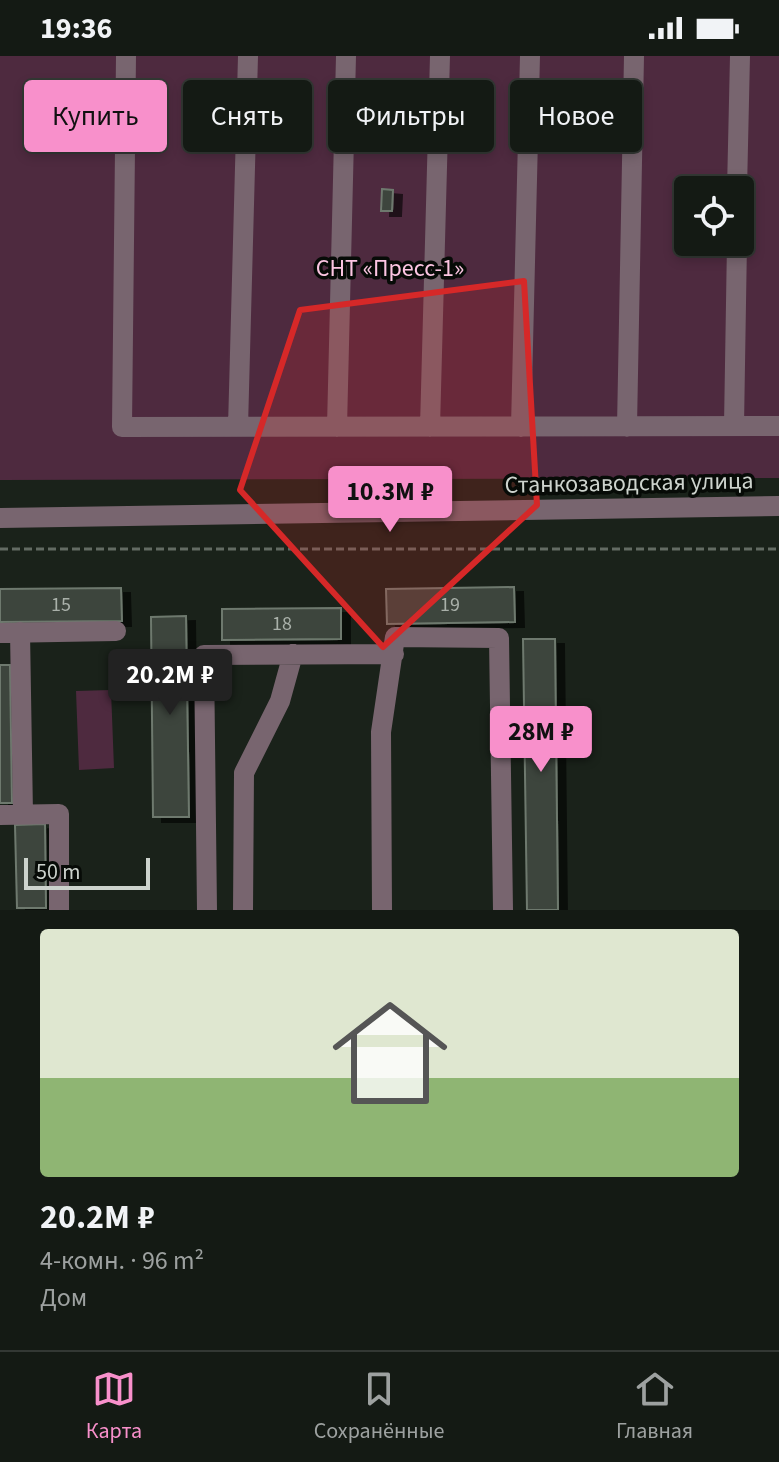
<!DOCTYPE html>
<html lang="ru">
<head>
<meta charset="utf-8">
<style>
  body { margin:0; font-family:"Source Sans 3",sans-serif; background:#1d231d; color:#f1f3f6; height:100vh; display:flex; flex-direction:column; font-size:30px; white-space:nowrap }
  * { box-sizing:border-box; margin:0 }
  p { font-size:26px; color:#9da1a0 }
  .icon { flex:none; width:44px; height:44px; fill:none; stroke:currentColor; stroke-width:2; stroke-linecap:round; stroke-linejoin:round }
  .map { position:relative; height:854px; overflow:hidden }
  .panel { display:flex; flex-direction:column; background:#141a14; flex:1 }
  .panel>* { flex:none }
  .hud { position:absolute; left:24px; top:24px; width:732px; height:72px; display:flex; gap:16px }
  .fabs { position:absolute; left:674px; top:120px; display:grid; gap:16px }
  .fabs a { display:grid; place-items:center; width:80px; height:80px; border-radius:8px; background:#141a14; box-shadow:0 4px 12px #0003,0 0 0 2px #333834; font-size:40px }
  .scale { position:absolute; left:24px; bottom:20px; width:126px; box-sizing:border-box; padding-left:8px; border:4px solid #cdd3cd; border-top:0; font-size:22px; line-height:28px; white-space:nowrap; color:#cdd3cd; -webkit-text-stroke:6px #070b07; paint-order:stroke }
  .price { position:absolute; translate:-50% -68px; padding:0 18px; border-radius:8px; background:#f890cb; color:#111; font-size:26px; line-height:52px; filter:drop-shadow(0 2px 4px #0008) }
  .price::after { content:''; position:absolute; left:50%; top:48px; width:24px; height:18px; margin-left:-12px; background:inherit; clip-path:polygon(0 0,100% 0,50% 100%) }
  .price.on { background:#222; color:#fff }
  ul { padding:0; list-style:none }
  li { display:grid; align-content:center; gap:16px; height:424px; padding:0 40px }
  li+li { border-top:2px solid #333834 }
  li span { display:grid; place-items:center; height:248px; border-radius:8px; color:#555 }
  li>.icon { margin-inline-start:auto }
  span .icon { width:144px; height:144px; fill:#fffc; stroke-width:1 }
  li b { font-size:34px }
  .pill { padding:0 28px; border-radius:8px; background:#141a14; box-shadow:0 4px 12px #0003,0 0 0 2px #333834; font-size:28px; line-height:72px }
  .pill.on { background:#f890cb; color:#111 }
  .status { display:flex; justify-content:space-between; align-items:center; height:56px; padding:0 40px; background:#141a14; direction:ltr }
  .status svg { height:22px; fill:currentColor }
  .dock { display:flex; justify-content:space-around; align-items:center; height:112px; border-top:2px solid #333834; background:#141a14; font-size:22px; color:#9da1a0 }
  .dock a { display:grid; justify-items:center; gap:4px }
  .dock .on { color:#f890cb }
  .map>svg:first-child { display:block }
  .garden { fill:#4e2a3f; fill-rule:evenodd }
  .building { fill:#3c453c; stroke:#6e796e; stroke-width:2; filter:url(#shadow) }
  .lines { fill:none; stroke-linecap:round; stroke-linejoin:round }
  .path { stroke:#636b63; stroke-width:3; stroke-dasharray:8 4; stroke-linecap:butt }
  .minor { stroke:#78656f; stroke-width:20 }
  .marked { fill:#d62828; fill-opacity:0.2; stroke:#d62828; stroke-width:6; stroke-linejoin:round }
  .labels { text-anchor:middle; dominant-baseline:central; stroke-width:7; stroke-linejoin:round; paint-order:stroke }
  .number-label { font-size:20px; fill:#a9b0a9 }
  .park-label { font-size:24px; fill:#fcc5e2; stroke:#070b07 }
  .street-label { font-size:24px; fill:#cdd3cd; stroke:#070b07 }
</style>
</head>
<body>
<div class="status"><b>19:36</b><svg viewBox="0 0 49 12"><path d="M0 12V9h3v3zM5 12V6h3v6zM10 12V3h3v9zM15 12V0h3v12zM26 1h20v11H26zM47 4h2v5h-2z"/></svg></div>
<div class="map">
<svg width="779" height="854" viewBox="0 0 779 854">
  <defs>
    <filter id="shadow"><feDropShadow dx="9" dy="5" stdDeviation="0" flood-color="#0009"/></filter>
  </defs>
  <rect width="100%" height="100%" fill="#1a221a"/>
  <path class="garden" d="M0 0H779V422L0 424ZM688 134H740V186H688Z
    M111 634 114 712 79 714 76 635Z"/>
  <path class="building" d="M382 133 393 134 392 155H381Z
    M514 531 515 566 387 568 386 533Z
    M121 532 122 565 0 566V533Z
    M341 552V583L222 584V553Z
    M186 560 189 761H153L151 561Z
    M523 583H555L558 854H527Z
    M0 609H10L12 747H0Z
    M45 768 46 852H17L15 769Z"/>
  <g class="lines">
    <path class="path" d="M0 493H779"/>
    <path class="minor" d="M126 0 122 371 779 370
      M737 134 740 0
      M734 370 737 186
      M238 371 248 0
      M337 371 346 0
      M430 371 440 0
      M521 371 530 0
      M627 371 634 0
      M0 462 779 450
      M20 576 23 758
      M0 577 116 575
      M0 759 59 758V854
      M207 854 204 599 394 598
      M243 854 244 717 280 645 293 598
      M382 854 381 676 395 581 499 582 503 854"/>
  </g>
  <path class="marked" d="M524 225 537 449 383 591 240 434 300 254Z"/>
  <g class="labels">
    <g class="number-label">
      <text x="61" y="549">15</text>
      <text x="450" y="549">19</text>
      <text x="282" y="568">18</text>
    </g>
    <g class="park-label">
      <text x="390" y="212">СНТ «Пресс-1»</text>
    </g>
    <g class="street-label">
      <text transform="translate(629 427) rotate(-1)">Станкозаводская улица</text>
    </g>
  </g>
</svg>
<div class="fabs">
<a><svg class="icon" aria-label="locate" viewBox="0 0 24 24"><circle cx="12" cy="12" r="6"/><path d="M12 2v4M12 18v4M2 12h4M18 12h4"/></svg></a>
</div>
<div class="scale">50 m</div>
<b class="price" style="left:390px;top:478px">10.3M ₽</b>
<b class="price on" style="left:170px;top:661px">20.2M ₽</b>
<b class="price" style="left:541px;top:718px">28M ₽</b>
<div class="hud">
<a class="pill on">Купить</a>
<a class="pill">Снять</a>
<a class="pill">Фильтры</a>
<a class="pill">Новое</a>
</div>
</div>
<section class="panel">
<ul>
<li><span style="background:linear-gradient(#dfe7d0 60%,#8fb573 0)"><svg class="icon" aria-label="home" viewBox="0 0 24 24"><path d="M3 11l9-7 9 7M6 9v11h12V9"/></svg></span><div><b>20.2M ₽</b><p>4-комн. · 96 m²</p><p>Дом</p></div></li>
</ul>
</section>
<nav class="dock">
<a class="on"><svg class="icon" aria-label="map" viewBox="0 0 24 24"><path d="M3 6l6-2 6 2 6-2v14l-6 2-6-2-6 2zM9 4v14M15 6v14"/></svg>Карта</a>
<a><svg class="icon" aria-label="saved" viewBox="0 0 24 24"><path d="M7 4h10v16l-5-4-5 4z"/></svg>Сохранённые</a>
<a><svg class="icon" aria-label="home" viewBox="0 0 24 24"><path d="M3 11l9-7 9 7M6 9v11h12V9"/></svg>Главная</a>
</nav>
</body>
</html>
